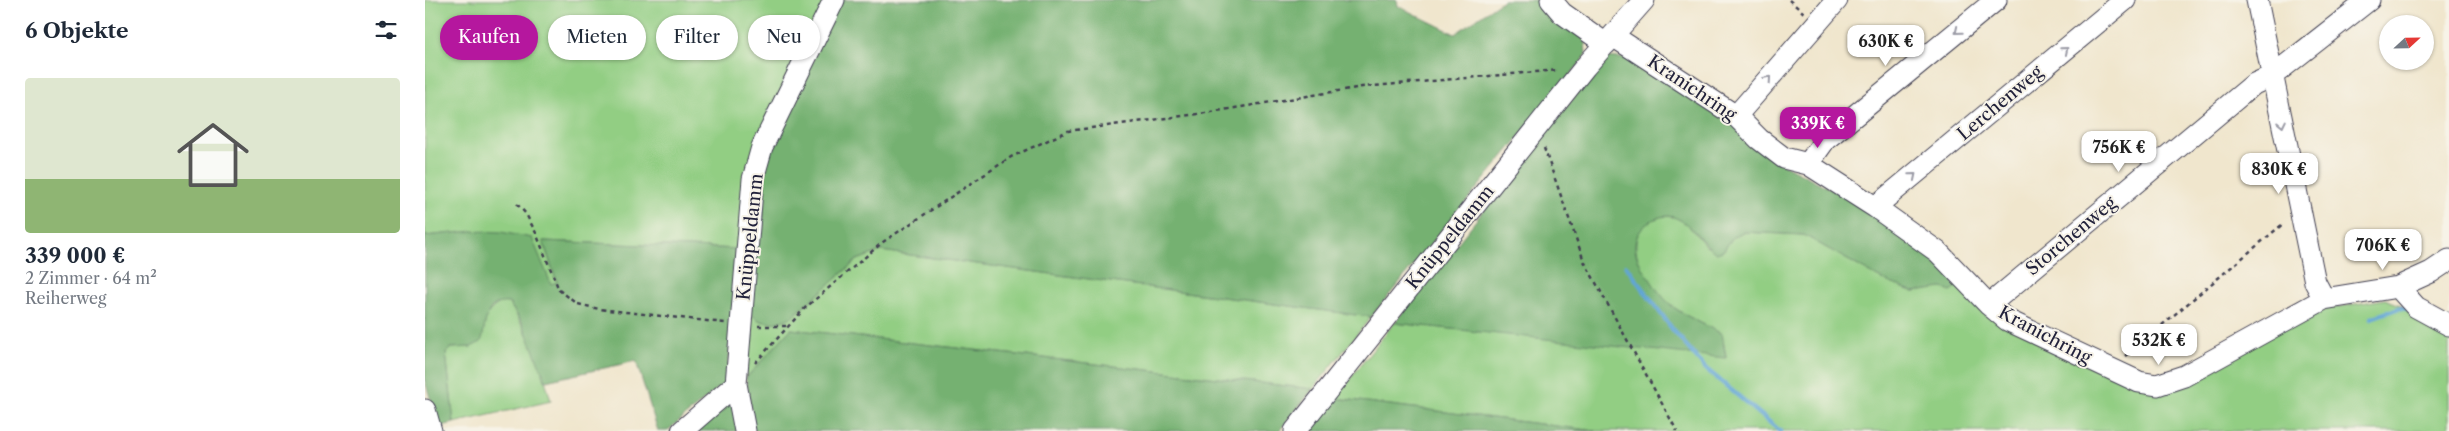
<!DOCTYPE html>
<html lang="de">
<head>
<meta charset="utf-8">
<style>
  body { margin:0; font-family:"Libre Caslon Text",serif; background:#f6f6f7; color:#1f2937; height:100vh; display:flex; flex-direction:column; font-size:19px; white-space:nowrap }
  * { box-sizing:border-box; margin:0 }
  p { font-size:16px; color:#747a83 }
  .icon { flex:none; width:28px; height:28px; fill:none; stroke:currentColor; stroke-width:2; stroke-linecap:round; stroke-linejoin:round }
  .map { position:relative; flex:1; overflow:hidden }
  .panel { display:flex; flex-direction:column; background:#fff; width:425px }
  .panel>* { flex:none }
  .banner { position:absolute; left:15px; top:15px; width:475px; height:45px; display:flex; gap:10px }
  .needle { width:32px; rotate:68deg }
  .fabs { position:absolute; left:1954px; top:15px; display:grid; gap:10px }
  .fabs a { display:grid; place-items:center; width:55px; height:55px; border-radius:50%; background:#fff; box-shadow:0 1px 4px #0004; font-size:25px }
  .price { position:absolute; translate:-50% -42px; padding:0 11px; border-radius:10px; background:#fff; color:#222; font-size:16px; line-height:32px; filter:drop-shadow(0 1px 2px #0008) }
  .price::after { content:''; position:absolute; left:50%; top:30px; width:15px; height:11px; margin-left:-8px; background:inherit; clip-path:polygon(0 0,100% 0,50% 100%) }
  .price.on { background:#b5179e; color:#fff }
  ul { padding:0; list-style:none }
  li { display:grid; align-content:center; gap:10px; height:265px; padding:0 25px }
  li+li { border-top:1px solid #e0e1e3 }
  li span { display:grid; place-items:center; height:155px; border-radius:5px; color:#555 }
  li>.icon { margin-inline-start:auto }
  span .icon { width:90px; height:90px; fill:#fffc; stroke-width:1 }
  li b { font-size:21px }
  h2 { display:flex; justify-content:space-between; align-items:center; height:60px; padding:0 25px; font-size:21px }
  .pill { padding:0 18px; border-radius:22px; background:#fff; box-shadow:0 1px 4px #0004; font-size:18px; line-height:45px }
  .pill.on { background:#b5179e; color:#fff }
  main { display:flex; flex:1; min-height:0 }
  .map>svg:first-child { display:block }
  .green { fill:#92ce83; stroke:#5a785f }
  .forest { fill:#75b171; stroke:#4c6a56 }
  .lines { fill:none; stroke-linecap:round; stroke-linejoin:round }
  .stream { stroke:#61a5d6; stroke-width:4.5 }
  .minor-casing { stroke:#413f51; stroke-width:23 }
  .path { stroke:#413f51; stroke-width:2.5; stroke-dasharray:4 4; stroke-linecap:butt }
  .minor { stroke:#fff; stroke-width:21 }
  .oneway { stroke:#9c9ca7 }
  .labels { text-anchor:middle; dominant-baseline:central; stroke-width:4; stroke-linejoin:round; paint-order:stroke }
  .street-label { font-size:18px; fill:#22223b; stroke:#f7f3e8 }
</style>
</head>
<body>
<main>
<section class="panel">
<h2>6 Objekte<svg class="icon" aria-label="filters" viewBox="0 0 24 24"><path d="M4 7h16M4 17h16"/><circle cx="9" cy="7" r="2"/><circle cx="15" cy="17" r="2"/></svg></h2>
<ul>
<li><span style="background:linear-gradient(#dfe7d0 65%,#8fb573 0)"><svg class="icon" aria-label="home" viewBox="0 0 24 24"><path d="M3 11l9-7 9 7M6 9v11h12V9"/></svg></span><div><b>339 000 €</b><p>2 Zimmer · 64 m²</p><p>Reiherweg</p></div></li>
</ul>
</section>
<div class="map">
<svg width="2024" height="431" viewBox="0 0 2024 431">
  <rect width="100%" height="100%" fill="#f7f3e8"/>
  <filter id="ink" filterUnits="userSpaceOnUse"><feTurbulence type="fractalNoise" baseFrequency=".02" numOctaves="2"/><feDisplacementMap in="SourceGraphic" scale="10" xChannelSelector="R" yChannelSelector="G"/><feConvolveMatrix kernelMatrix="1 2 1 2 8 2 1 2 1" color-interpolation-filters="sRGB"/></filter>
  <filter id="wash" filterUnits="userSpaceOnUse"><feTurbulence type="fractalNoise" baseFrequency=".0096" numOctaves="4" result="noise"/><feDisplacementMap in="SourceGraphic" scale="20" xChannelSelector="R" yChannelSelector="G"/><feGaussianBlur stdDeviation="1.12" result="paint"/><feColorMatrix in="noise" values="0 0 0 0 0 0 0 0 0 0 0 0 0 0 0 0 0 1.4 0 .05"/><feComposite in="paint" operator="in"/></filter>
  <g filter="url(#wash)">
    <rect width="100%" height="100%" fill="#f0e6cd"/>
    <path class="green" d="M0 0H402L314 249 118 241 132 282 126 285 48 231 0 236Z
      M1238 216 1250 217 1261 223 1282 247 1298 251 1308 237 1317 232 1379 235 1458 280 1489 292 1535 285 1711 385 1901 309 1960 299 1978 306 2024 331V431H1170L910 398 969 323 1301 357 1297 334C1281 325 1261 317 1246 305 1220 284 1186 230 1238 216Z
      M456 251 946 317 888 389 366 329 321 378 325 312 368 316 432 260Z
      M77 302 84 303C104 332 117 367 126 401L29 423 21 353 26 348 46 347 58 336C58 320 62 309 77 302Z"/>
    <path class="forest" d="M415 0H972L973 6 1030 34 1078 0H1120L1160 39 1161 56 946 317 456 251 432 260 368 316C354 324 335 327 325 312L334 179Z
      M1181 57 1206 59 1299 118 1358 164 1419 196 1510 259 1535 285 1526 291 1517 288 1489 292 1458 280 1379 235 1318 232 1308 237 1298 251 1291 253C1276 243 1268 225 1251 218 1242 214 1231 217 1223 223 1200 242 1212 260 1225 279 1231 289 1238 298 1247 306 1261 317 1281 325 1297 334L1301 358 969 323Z
      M48 231 76 232 107 238 126 284 132 282 118 241 314 249 302 381 242 431H233L211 361 121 381 97 322 84 303C57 300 62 326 56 342L46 347 26 348 21 353 29 423 14 427 0 381V236Z
      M366 329 888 389 854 431H329L321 378Z
      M910 398 1170 431H883Z
      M306 399 314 431H268Z"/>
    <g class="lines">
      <path class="stream" d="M1201 266 1248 330 1280 368 1355 431
        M1946 318 1974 308 1983 309"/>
    </g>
  </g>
  <g filter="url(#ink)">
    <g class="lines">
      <g class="minor-casing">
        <path id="minor" d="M1126 0 1137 13 1181 44
          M1832 0 1890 282 1899 299
          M1188 36 1311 116 1334 139 1359 158 1383 164 1450 207 1513 252 1564 305 1582 320 1714 382 1732 385 1759 376 1899 299 1973 287 2006 272 2024 260
          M1311 116 1412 0
          M1383 164 1400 140 1571 0
          M1450 207 1700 0
          M1973 287 1991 307 2024 325
          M1564 305 1829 84 1847 76 1944 0
          M0 410 6 431
          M257 431 311 384
          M320 431 311 384 328 179 337 147 409 0
          M870 431 1160 67 1219 0"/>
      </g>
      <path class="path" d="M1364 0 1379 13
        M1119 148 1159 261 1252 431
        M92 204 101 214 111 233 134 290 153 304 174 309 300 323
        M333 326H364
        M1700 356 1859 223
        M330 363 380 308 458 242 586 157 643 131 780 113 937 87 1134 70"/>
      <use href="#minor" class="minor"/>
    </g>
    <defs><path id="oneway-chevron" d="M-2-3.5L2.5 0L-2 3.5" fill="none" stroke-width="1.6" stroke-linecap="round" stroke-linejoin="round" transform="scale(1.25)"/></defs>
    <g class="oneway">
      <use href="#oneway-chevron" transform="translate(1533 31) rotate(141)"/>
      <use href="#oneway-chevron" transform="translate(1640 50) rotate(-40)"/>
      <use href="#oneway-chevron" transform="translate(1343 79) rotate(-49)"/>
      <use href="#oneway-chevron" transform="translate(1857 124) rotate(78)"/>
      <use href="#oneway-chevron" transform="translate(1488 176) rotate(-40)"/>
    </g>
  </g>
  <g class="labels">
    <g class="street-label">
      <text transform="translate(1267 88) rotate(34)">Kranichring</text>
      <text transform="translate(1575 103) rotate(-40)">Lerchenweg</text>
      <text transform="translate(1646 236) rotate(-40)">Storchenweg</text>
      <text transform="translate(325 237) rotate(-84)">Knüppeldamm</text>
      <text transform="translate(1025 237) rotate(-51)">Knüppeldamm</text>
      <text transform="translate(1620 335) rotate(28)">Kranichring</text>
    </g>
  </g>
</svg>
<div class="fabs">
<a><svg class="needle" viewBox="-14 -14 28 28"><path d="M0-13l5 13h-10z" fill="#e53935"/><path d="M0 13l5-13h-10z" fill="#747a83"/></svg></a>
</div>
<b class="price" style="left:1461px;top:67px">630K €</b>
<b class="price on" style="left:1393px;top:149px">339K €</b>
<b class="price" style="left:1694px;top:173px">756K €</b>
<b class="price" style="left:1854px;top:195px">830K €</b>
<b class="price" style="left:1958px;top:271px">706K €</b>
<b class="price" style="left:1734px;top:366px">532K €</b>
<div class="banner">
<a class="pill on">Kaufen</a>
<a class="pill">Mieten</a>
<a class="pill">Filter</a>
<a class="pill">Neu</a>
</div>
</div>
</main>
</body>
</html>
